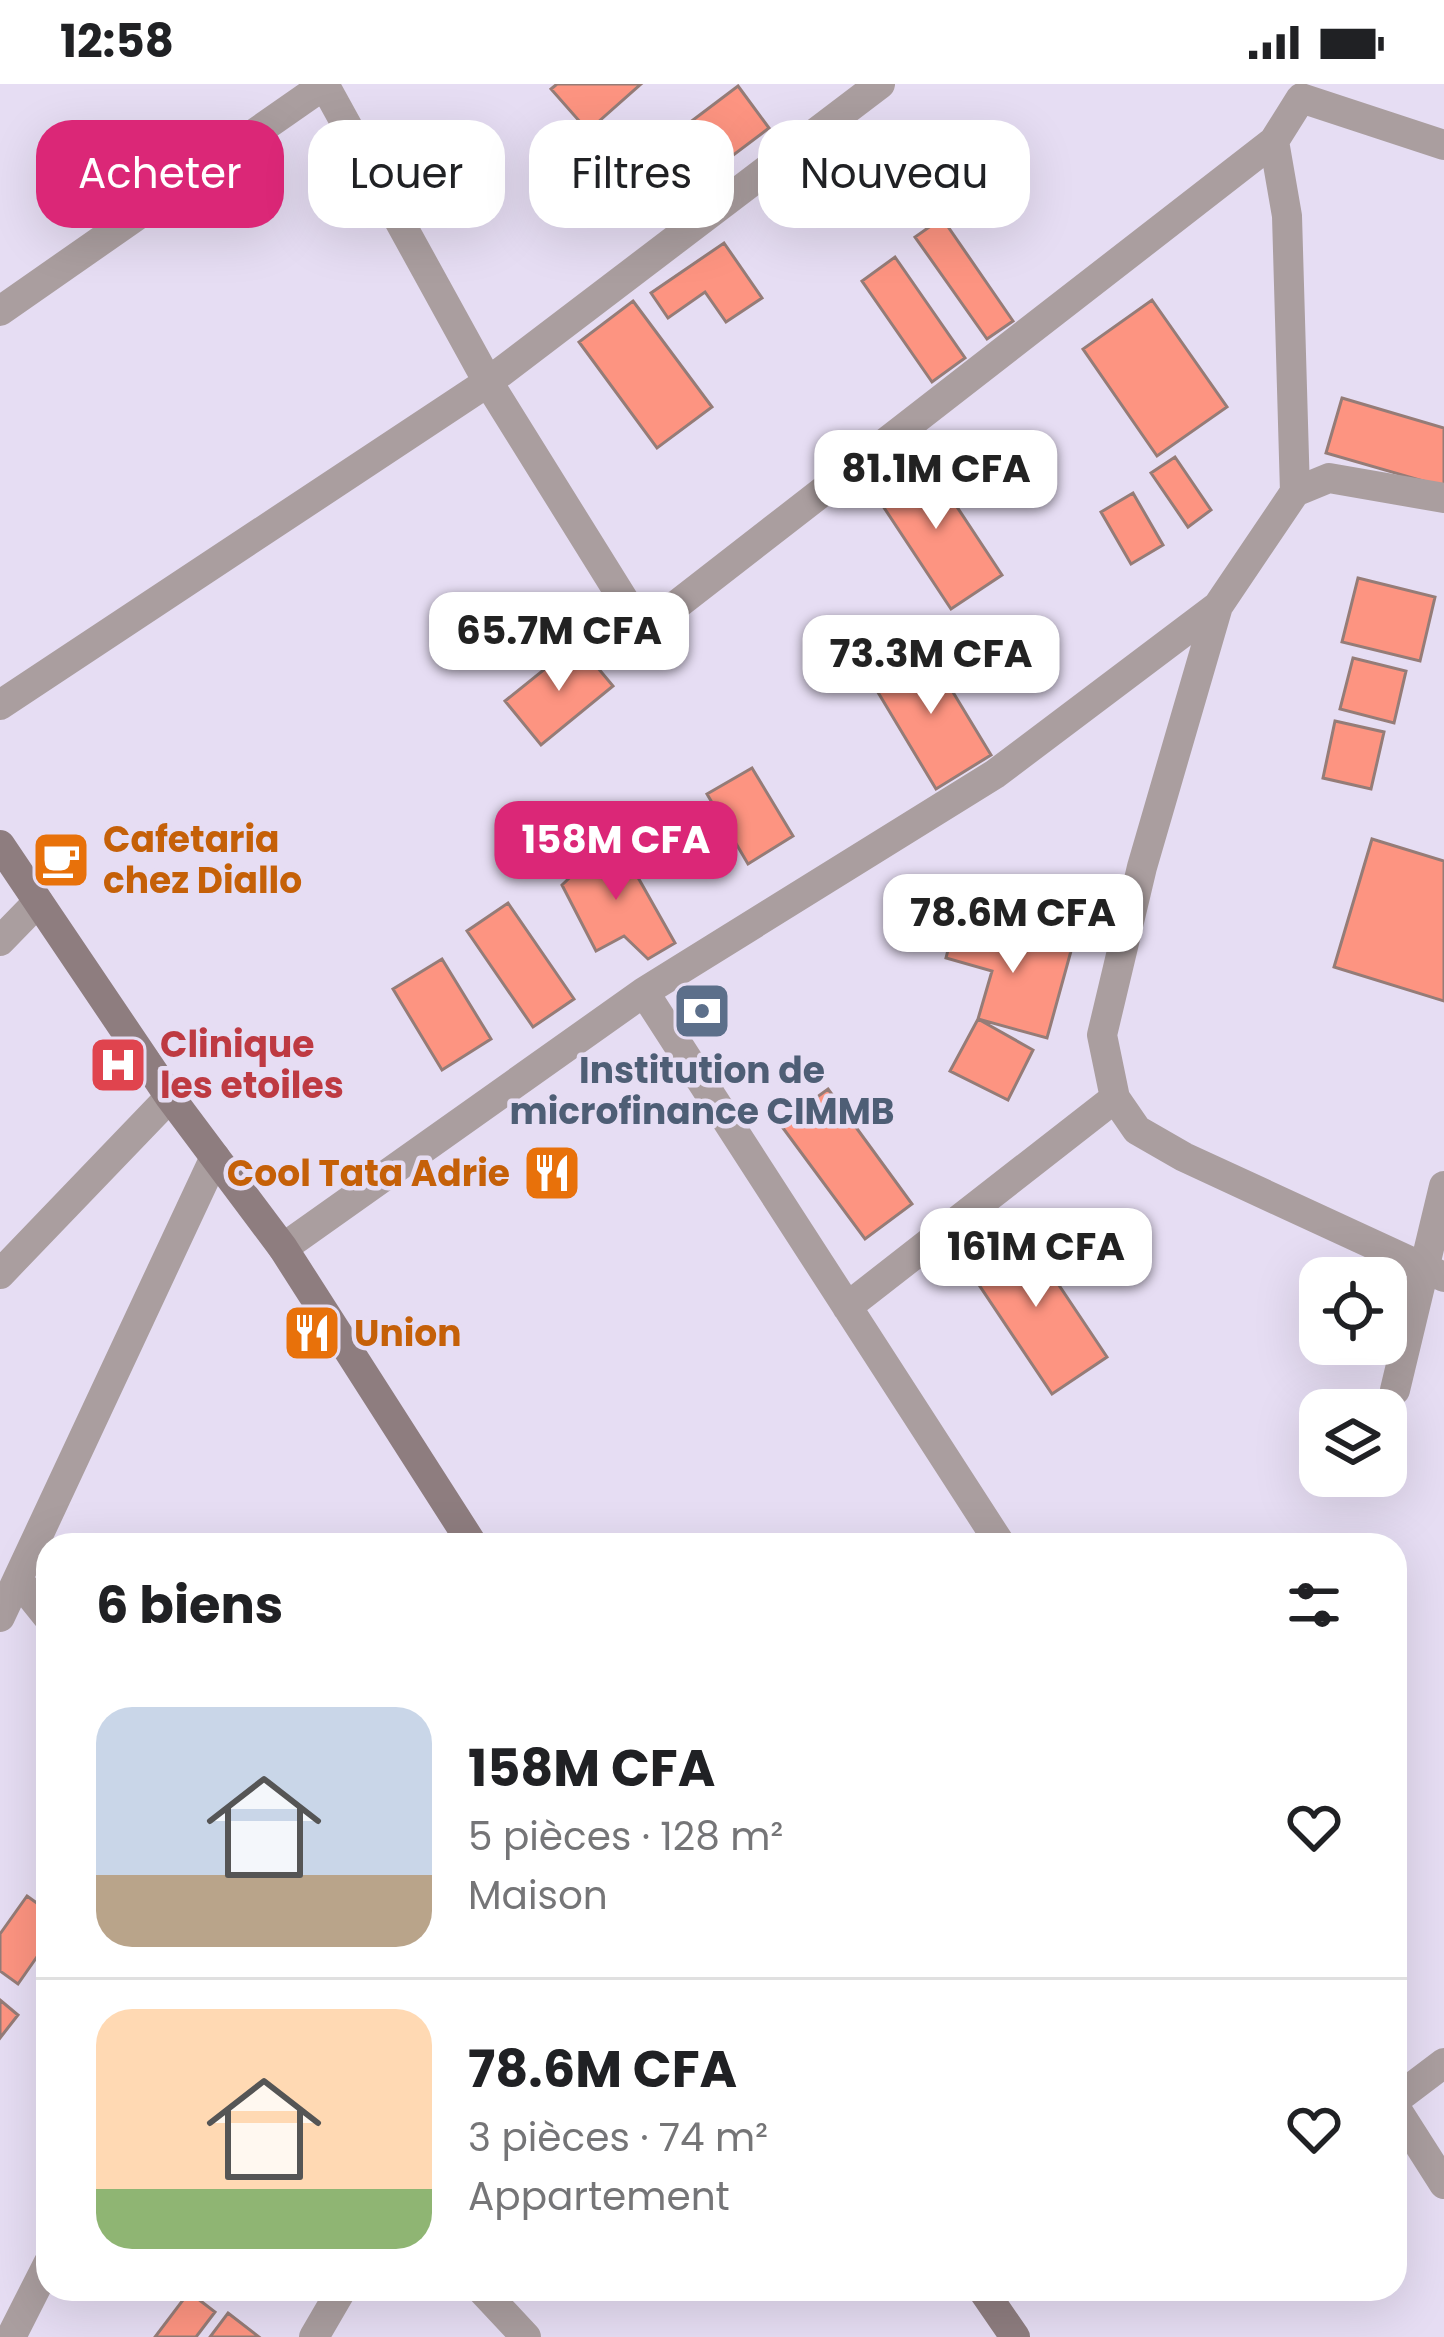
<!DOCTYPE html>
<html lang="fr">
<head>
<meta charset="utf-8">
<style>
  body { margin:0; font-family:Poppins,sans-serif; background:#f2f2f2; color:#202124; height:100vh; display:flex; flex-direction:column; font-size:45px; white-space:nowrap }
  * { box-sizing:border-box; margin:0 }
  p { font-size:39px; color:#757577 }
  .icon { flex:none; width:66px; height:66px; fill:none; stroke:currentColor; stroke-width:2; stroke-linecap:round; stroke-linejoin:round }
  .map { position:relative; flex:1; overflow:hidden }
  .side { position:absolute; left:36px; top:1449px; width:1371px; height:768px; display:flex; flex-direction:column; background:#fff; border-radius:36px; box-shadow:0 12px 48px #0002 }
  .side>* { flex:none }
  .top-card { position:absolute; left:36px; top:36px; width:1374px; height:108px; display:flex; gap:24px }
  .controls { position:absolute; left:1299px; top:1173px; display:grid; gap:24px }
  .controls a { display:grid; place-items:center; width:108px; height:108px; border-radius:24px; background:#fff; box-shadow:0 12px 48px #0002; font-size:60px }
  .price { position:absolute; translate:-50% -102px; padding:0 27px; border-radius:24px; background:#fff; color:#222; font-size:39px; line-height:78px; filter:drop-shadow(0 3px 6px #0008) }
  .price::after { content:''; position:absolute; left:50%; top:72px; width:36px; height:27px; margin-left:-18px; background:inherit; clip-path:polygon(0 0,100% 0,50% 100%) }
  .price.current { background:#db2777; color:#fff }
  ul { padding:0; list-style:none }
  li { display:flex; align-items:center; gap:36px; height:300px; padding:0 60px }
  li+li { border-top:3px solid #e0e0e0 }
  li span { display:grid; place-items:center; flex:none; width:336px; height:240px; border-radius:36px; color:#555 }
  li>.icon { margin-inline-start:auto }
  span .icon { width:144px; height:144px; fill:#fffc; stroke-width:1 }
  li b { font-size:51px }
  h2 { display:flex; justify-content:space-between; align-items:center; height:144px; padding:0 60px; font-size:51px }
  .tag { padding:0 42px; border-radius:36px; background:#fff; box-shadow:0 12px 48px #0002; font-size:42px; line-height:108px }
  .tag.current { background:#db2777; color:#fff }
  .status { display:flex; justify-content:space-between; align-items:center; height:84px; padding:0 60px; background:#fff; direction:ltr }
  .status svg { height:33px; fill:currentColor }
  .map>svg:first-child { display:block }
  .building { fill:#fd9481; stroke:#957c77; stroke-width:3 }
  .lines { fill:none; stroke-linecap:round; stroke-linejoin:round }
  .minor { stroke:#aa9e9f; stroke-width:30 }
  .secondary { stroke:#8e7d7f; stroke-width:30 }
  .labels { text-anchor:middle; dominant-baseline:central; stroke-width:9; stroke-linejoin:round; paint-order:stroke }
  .food-label { font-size:36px; font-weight:bold; fill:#c56008; stroke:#e6ddf3; text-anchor:start }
  .health-label { font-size:36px; font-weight:bold; fill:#be3a42; stroke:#e6ddf3; text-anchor:start }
  .service-label { font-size:36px; font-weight:bold; fill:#4e5e75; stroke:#e6ddf3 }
</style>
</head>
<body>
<div class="status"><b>12:58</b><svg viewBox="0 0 49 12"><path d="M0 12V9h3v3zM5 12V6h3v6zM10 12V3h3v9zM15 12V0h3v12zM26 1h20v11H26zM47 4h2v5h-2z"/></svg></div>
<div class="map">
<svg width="1444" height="2253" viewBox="0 0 1444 2253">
  <rect width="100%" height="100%" fill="#e6ddf3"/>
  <path class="building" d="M557 0H641L588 47 551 5Z
    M738 2 769 44 671 118 640 76Z
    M942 134 1013 237 987 255 915 153Z
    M724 159 762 214 726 238 705 208 668 234 651 209Z
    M895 173 965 274 932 298 862 197Z
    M1152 216 1227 323 1157 372 1083 265Z
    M633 217 712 323 657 364 579 258Z
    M1342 314 1444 344V403L1326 369Z
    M922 370 1002 491 951 525 871 404Z
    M1175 373 1211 426 1188 443 1151 389Z
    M1133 409 1163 461 1131 480 1101 428Z
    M1358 494 1435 513 1420 577 1342 558Z
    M577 559 613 602 541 661 505 617Z
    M925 562 991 671 936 705 870 595Z
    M1353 574 1406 587 1394 639 1340 625Z
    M1335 637 1384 648 1371 705 1323 694Z
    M752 684 793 752 748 780 707 710Z
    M614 751 675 859 648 875 624 852 596 867 562 801Z
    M1372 755 1444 777V917L1334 883Z
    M508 819 574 915 533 943 467 847Z
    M956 835 1071 867 1047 954 978 935 992 887 946 874Z
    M442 875 491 955 442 986 393 905Z
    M978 935 1033 966 1008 1016 950 987Z
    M828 1005 912 1120 865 1155 780 1040Z
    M1020 1143 1107 1273 1052 1310 965 1180Z
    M27 1812 48 1827V1857L18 1900 0 1887V1850Z
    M0 1916 18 1931 0 1954Z
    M189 2208 215 2228 196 2253H155Z
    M228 2229 259 2253H210Z"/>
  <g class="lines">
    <path class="minor" d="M324 0 488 298 643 547 1274 57 1301 14 1444 61
      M1274 57 1287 132 1295 408
      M0 227 324 1
      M1218 522 1142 783 1102 951 1115 1014 1137 1046 1184 1073 1444 1193
      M0 621 488 298 880 0
      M0 857 38 818
      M644 908 1001 1461
      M283 1164 644 908 995 690 1218 522 1295 408 1329 394 1444 414
      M0 1190 170 1013
      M847 1223 1115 1014
      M1395 1306 1444 1102
      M19 1497 48 1533
      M0 1533 215 1073
      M1395 2016 1444 1979
      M1395 2023 1444 2100
      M481 2205 526 2253
      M12 2251 48 2180
      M314 2253 342 2205"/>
    <path class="secondary" d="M0 761 170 1013 283 1164 473 1461
      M982 2205 1015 2253"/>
  </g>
  <defs>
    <g id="cafe-square" transform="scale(3)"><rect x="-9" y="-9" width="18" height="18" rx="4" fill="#e8710a" stroke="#e6ddf3"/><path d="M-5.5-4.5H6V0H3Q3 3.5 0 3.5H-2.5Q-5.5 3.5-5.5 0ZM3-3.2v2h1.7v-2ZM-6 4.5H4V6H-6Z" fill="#fff"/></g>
    <g id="bank-square" transform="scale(3)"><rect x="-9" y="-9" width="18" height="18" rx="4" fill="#5c6f8a" stroke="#e6ddf3"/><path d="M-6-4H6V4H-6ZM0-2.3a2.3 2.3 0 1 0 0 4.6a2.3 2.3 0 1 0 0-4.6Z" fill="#fff"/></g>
    <g id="hospital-square" transform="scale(3)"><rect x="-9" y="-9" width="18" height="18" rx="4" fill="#e0444e" stroke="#e6ddf3"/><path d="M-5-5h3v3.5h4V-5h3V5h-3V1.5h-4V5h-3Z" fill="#fff"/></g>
    <g id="restaurant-square" transform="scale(3)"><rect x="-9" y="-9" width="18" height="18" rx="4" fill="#e8710a" stroke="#e6ddf3"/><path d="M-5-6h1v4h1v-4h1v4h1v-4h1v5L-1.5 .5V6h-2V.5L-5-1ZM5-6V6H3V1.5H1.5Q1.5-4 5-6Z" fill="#fff"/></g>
  </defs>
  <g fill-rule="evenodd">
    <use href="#cafe-square" x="61" y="776"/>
    <use href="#bank-square" x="702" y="927"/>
    <use href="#hospital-square" x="118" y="981"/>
    <use href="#restaurant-square" x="552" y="1089"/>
    <use href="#restaurant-square" x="312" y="1249"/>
  </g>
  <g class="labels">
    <g class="food-label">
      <text x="103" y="755">Cafetaria<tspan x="103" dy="41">chez Diallo</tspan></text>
      <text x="510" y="1089" text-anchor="end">Cool Tata Adrie</text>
      <text x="354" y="1249">Union</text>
    </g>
    <g class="health-label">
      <text x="160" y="960">Clinique<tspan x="160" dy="41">les etoiles</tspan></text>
    </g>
    <g class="service-label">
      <text x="702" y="986">Institution de<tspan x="702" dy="41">microfinance CIMMB</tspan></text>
    </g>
  </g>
</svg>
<div class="controls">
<a><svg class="icon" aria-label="locate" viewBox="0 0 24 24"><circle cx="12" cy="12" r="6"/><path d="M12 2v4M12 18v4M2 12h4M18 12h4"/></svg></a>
<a><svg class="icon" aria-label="layers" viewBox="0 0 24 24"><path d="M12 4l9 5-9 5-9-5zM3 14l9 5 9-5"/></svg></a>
</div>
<b class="price" style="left:936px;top:448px">81.1M CFA</b>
<b class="price" style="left:559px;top:610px">65.7M CFA</b>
<b class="price" style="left:931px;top:633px">73.3M CFA</b>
<b class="price current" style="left:616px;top:819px">158M CFA</b>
<b class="price" style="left:1013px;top:892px">78.6M CFA</b>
<b class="price" style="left:1036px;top:1226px">161M CFA</b>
<div class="top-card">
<a class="tag current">Acheter</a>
<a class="tag">Louer</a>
<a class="tag">Filtres</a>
<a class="tag">Nouveau</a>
</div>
<section class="side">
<h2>6 biens<svg class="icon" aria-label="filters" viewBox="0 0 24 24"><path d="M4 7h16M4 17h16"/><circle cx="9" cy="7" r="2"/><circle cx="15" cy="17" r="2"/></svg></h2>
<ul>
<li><span style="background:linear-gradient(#c9d6e8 70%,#b9a48a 0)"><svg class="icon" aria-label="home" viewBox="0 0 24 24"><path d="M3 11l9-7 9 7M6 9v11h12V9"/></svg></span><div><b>158M CFA</b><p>5 pièces · 128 m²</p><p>Maison</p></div><svg class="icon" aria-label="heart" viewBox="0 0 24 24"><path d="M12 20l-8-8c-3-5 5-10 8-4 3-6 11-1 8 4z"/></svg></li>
<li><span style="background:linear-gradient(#ffd9b3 75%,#8fb573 0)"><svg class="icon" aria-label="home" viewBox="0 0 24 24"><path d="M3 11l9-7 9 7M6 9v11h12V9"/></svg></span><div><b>78.6M CFA</b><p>3 pièces · 74 m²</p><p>Appartement</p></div><svg class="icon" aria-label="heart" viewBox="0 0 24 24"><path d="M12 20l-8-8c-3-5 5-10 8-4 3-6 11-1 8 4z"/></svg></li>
</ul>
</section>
</div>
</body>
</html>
